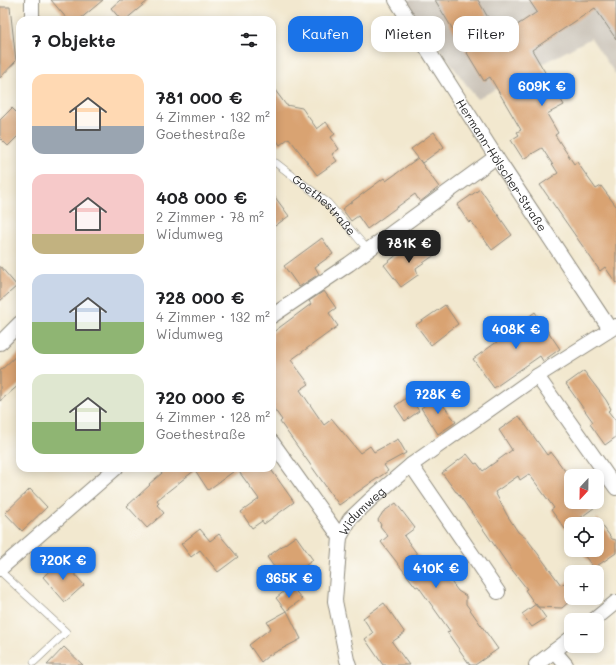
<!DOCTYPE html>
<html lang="de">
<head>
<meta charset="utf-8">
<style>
  body { margin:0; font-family:Mali,sans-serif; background:#f6f6f6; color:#202124; height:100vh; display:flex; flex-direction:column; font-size:15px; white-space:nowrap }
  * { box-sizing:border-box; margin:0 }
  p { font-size:13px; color:#757577 }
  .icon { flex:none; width:22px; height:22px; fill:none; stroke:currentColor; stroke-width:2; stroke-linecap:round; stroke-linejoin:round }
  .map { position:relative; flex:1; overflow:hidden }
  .side { position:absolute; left:16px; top:16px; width:260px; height:456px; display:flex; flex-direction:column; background:#fff; border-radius:12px; box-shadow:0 2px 10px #0003 }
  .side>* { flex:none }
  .banner { position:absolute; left:288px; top:16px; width:268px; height:36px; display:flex; gap:8px }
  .needle { width:26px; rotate:202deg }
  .buttons { position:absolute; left:564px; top:469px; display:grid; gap:8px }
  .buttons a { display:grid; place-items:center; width:40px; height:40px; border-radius:8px; background:#fff; box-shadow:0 2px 10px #0003; font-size:20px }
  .price { position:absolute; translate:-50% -34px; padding:0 9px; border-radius:8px; background:#1a73e8; color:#fff; font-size:13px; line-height:26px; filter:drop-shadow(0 1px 2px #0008) }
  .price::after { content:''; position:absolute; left:50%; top:24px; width:12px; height:9px; margin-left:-6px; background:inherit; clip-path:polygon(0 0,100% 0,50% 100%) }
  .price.current { background:#222; color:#fff }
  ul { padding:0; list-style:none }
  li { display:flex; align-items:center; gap:12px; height:100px; padding:0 16px }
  li span { display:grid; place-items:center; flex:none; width:112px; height:80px; border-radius:12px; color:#555 }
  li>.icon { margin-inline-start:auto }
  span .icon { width:48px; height:48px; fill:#fffc; stroke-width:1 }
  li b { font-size:17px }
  h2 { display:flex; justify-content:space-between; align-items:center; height:48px; padding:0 16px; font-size:17px }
  .chip { padding:0 14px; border-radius:12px; background:#fff; box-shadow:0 2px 10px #0003; font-size:14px; line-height:36px }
  .chip.current { background:#1a73e8; color:#fff }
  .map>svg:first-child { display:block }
  .industrial { fill:#cac3b8 }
  .building { fill:#d9a372 }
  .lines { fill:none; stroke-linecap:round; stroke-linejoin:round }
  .service-casing { stroke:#8e8a7d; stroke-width:8 }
  .minor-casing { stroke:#8e8a7d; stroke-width:16 }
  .service { stroke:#fff; stroke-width:7 }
  .minor { stroke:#fff; stroke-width:14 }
  .labels { text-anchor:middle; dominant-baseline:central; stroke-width:4; stroke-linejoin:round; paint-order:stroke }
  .street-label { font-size:12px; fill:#2b2b2b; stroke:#fdfcf7 }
</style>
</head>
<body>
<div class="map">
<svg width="616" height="665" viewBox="0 0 616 665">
  <rect width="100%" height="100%" fill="#fdfcf7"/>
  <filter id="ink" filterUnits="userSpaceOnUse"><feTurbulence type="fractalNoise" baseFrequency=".025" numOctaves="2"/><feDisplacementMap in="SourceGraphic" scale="8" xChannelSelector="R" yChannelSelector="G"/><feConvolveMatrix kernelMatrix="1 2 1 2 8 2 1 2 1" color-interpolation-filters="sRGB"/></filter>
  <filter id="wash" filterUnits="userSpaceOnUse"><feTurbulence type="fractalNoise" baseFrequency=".012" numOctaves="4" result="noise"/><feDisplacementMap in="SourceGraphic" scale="16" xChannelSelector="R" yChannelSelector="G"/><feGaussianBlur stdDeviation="0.9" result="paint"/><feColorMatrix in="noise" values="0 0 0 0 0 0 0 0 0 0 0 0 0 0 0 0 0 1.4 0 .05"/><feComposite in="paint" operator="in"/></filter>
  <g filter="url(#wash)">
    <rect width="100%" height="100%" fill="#f2e8cf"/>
    <path class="industrial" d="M404 0H616V75L591 38 477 99Z"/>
    <g id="blocks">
      <path class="building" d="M51 0H103L79 20H68Z
        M120 0H149L125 20H121L111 8Z
        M435 0H478L499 37 537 12 529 0H616V39L595 8 532 50 564 105 547 114 558 133 555 135 574 164 577 162 596 189 601 186 616 206V283L605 267 600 271 540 185 558 173 542 148 523 159 511 140 519 135 517 132 521 130 490 77 484 81Z
        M0 7H10L16 61 0 78Z
        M272 86 286 105 302 108 317 129 326 122 335 134 331 137 339 149 332 154 337 161 317 175 289 138 280 145 272 134Z
        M12 108 20 116V134L8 146 0 138V120Z
        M434 132 444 147 422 163 411 149Z
        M418 158 439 187 420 202 415 194 367 229 358 216 351 221 342 209 384 178 386 181Z
        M480 189 512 235 492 250 471 221 469 223 457 205Z
        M272 193 289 216 272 228Z
        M322 238 333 254 315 267 319 274 299 287 284 266Z
        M427 242 436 254 416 268 418 275 401 287 384 265 404 249 409 254Z
        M0 266 17 286 0 301Z
        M324 291 336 308 329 313 338 326 291 360 309 384 300 390 324 425 332 419 360 453 370 446 374 452 398 439 406 453 384 465 388 471 339 505 280 422 282 420 272 406V333L311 304 309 301Z
        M445 305 458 324 431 345 416 325Z
        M535 312 560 349 543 361 540 356 494 388 473 359 501 339 498 334 514 323 516 326Z
        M20 352V384L0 401V371Z
        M584 371 606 400 611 409 608 411 616 421V437L605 445 590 424 593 422 566 384Z
        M409 396 419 411 405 421 395 406Z
        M437 397 456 422 438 434 421 408Z
        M519 416 547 455 551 452 571 479V502H602L565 529 551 510 554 508 529 474 520 480 518 476 495 492 507 515 518 532 527 539 561 585 571 579V600L562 608 537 607 525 590 527 589 509 566 457 492H456L442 473 467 454 475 464 477 463 483 471 512 450 499 430Z
        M168 468H270L294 502 264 524 262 521 252 528 241 512 259 499 237 469 208 490 195 470 157 500 159 503 157 505 164 513 147 528 127 506 150 485 149 484Z
        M30 489 47 507 22 531 5 513Z
        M396 503 415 528 404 536 431 573 440 567 458 591 466 596V604L498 649 475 665H470L447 632 450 631 418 586 416 587 381 542 388 536 380 526 381 525 378 520 383 512Z
        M597 518 612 539 616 540V553L594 568 580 550H597Z
        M200 529 210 541 219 534 238 557 218 572 200 550 191 557 181 544Z
        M296 536 313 560 284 581 267 557Z
        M62 559 84 585 65 602 43 577Z
        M291 586 302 599 286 611 276 598Z
        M384 603 405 633 392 642 409 665H383L365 639 373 633 363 618Z
        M536 604 546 618 532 627 522 614Z
        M287 611 301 639 268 656 261 662 249 645 271 628 267 622Z
        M64 647 83 665H47Z"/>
    </g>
  </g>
  <g filter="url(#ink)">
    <use href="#blocks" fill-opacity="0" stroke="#8e8a7d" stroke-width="1"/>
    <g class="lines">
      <g class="service-casing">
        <g id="service">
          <path id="s1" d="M276 163 328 203 368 250"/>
          <path d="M0 571 66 632 34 662"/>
        </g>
      </g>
      <g class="minor-casing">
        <g id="minor">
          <path d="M32 0V20"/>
          <path id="s2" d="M396 0 496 157 610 329"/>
          <path d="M272 316 349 264 496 157"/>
          <path d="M0 343 20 323"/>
          <path d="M537 376 616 488"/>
          <path d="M272 442 340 537"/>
          <path d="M411 465 498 592"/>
          <path d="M0 569 116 468"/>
          <path d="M594 620 616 602"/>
          <path d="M554 651 566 665"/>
          <path id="s3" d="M349 665 347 660 335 601 340 537 350 519 370 500 411 465 537 376 616 326"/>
          <path d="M536 665 571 638"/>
        </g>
      </g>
      <use href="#service" class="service"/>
      <use href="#minor" class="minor"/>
    </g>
  </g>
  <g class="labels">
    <g class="street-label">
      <text stroke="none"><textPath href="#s2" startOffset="196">Hermann-Hölscher-Straße</textPath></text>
      <text stroke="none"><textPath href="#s1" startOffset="64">Goethestraße</textPath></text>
      <text stroke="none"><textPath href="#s3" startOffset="164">Widumweg</textPath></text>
    </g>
  </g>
</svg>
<div class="buttons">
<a><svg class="needle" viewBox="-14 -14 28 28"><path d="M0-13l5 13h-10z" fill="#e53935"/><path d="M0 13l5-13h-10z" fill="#757577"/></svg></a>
<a><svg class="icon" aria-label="locate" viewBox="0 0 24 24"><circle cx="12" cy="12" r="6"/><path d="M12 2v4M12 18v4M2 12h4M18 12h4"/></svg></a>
<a>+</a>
<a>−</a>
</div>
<b class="price" style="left:542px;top:107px">609K €</b>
<b class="price current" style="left:409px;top:264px">781K €</b>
<b class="price" style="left:516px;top:350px">408K €</b>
<b class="price" style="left:438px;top:415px">728K €</b>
<b class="price" style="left:63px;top:581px">720K €</b>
<b class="price" style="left:436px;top:589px">410K €</b>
<b class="price" style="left:289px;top:599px">365K €</b>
<div class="banner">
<a class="chip current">Kaufen</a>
<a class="chip">Mieten</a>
<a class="chip">Filter</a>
</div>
<section class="side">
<h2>7 Objekte<svg class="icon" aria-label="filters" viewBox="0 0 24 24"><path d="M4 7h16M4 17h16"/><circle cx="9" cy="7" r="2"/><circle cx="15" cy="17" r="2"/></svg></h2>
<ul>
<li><span style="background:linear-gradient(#ffd9b3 65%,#9aa5b1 0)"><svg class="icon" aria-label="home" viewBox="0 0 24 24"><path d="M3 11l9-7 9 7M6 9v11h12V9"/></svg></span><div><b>781 000 €</b><p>4 Zimmer · 132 m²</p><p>Goethestraße</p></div></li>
<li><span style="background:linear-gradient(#f6c9c9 75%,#c2b280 0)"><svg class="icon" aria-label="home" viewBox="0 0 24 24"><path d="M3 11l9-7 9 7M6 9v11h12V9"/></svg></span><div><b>408 000 €</b><p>2 Zimmer · 78 m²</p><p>Widumweg</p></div></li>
<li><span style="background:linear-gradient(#c9d6e8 60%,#8fb573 0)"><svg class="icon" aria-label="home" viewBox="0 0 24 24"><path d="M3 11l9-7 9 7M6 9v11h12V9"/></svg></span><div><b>728 000 €</b><p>4 Zimmer · 132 m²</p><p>Widumweg</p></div></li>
<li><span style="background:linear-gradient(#dfe7d0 60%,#8fb573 0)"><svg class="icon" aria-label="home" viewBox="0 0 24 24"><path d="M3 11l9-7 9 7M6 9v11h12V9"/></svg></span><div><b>720 000 €</b><p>4 Zimmer · 128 m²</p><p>Goethestraße</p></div></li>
</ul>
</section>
</div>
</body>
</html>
